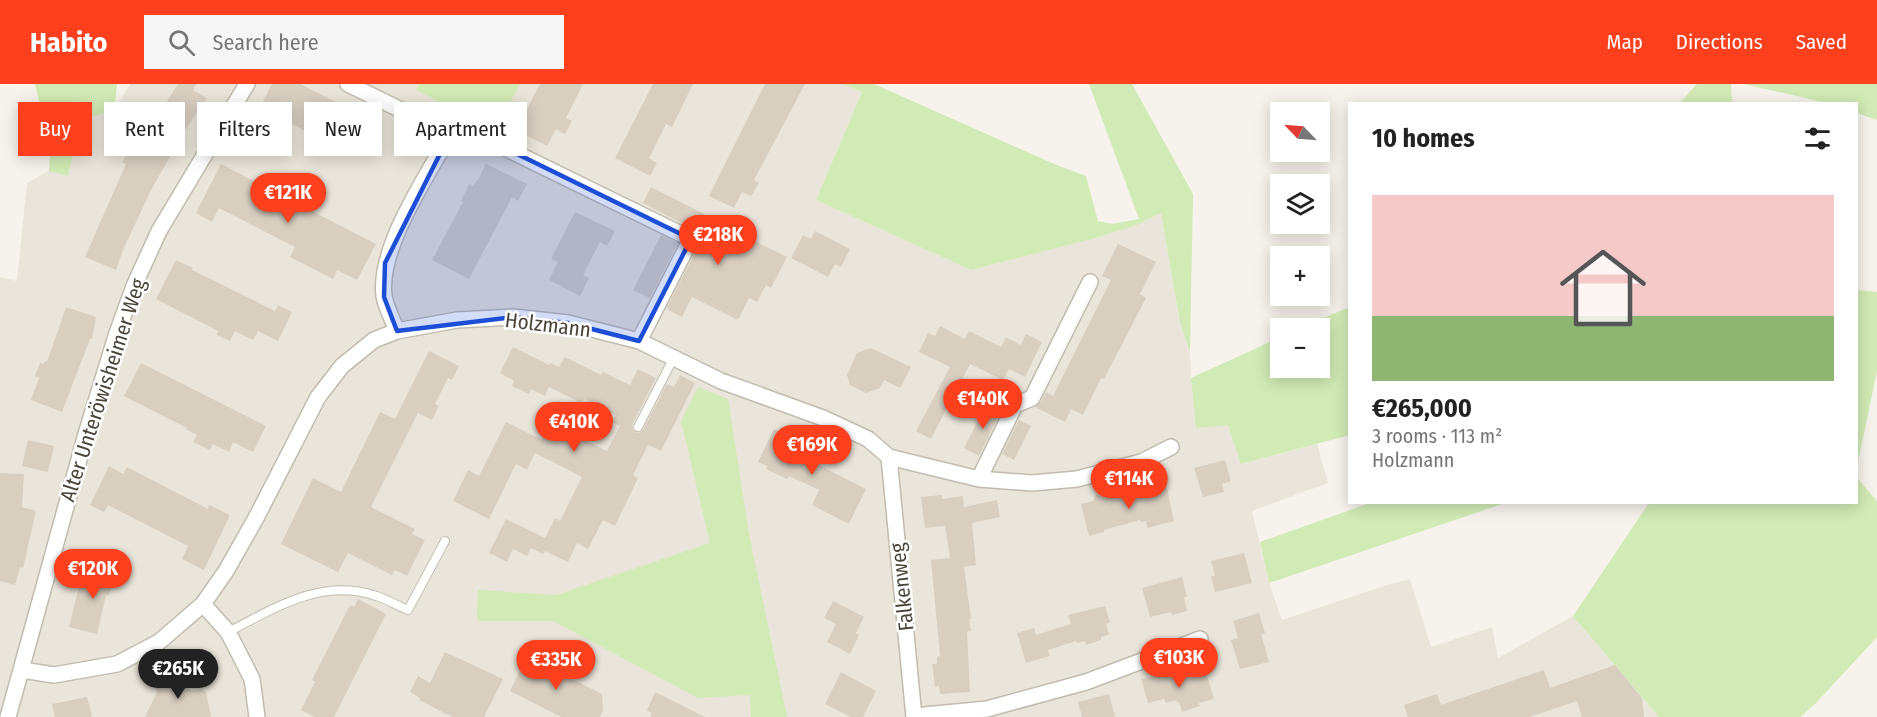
<!DOCTYPE html>
<html lang="en">
<head>
<meta charset="utf-8">
<style>
  body { margin:0; font-family:"Fira Sans Condensed",sans-serif; background:#f6f6f6; color:#222; height:100vh; display:flex; flex-direction:column; font-size:22px; white-space:nowrap }
  * { box-sizing:border-box; margin:0 }
  p { font-size:20px; color:#767676 }
  .icon { flex:none; width:33px; height:33px; fill:none; stroke:currentColor; stroke-width:2; stroke-linecap:round; stroke-linejoin:round }
  .map { position:relative; flex:1; overflow:hidden }
  .details { position:absolute; left:1348px; top:18px; width:510px; height:402px; display:flex; flex-direction:column; background:#fff; border-radius:0px; box-shadow:0 3px 15px #0003 }
  .details>* { flex:none }
  .guide { position:absolute; left:18px; top:18px; width:570px; height:54px; display:flex; gap:12px }
  .needle { width:39px; rotate:295deg }
  .fabs { position:absolute; left:1270px; top:18px; display:grid; gap:12px }
  .fabs a { display:grid; place-items:center; width:60px; height:60px; border-radius:0px; background:#fff; box-shadow:0 3px 15px #0003; font-size:30px }
  .price { position:absolute; translate:-50% -51px; padding:0 14px; border-radius:21px; background:#fc3f1d; color:#fff; font-size:20px; line-height:39px; filter:drop-shadow(0 2px 3px #0008) }
  .price::after { content:''; position:absolute; left:50%; top:36px; width:18px; height:14px; margin-left:-9px; background:inherit; clip-path:polygon(0 0,100% 0,50% 100%) }
  .price.selected { background:#222; color:#fff }
  ul { padding:0; list-style:none }
  li { display:grid; align-content:center; gap:12px; height:318px; padding:0 24px }
  li span { display:grid; place-items:center; height:186px; border-radius:0px; color:#555 }
  li>.icon { margin-inline-start:auto }
  span .icon { width:108px; height:108px; fill:#fffc; stroke-width:1 }
  li b { font-size:26px }
  h2 { display:flex; justify-content:space-between; align-items:center; height:72px; padding:0 24px; font-size:26px }
  .tag { padding:0 21px; border-radius:0px; background:#fff; box-shadow:0 3px 15px #0003; font-size:21px; line-height:54px }
  .tag.selected { background:#fc3f1d; color:#fff }
  header { display:flex; align-items:center; gap:36px; box-sizing:border-box; height:84px; padding:0 30px; background:#fc3f1d; color:#fff }
  header strong { font-size:28px }
  nav { display:flex; gap:33px; margin-inline-start:auto; font-size:21px }
  .search { width:420px; height:54px; background:#f6f6f6; display:flex; align-items:center; gap:15px; box-sizing:border-box; padding:0 21px; border-radius:0px; color:#767676; font-size:22px }
  .map>svg:first-child { display:block }
  .residential { fill:#eae5da }
  .green { fill:#d2eab5 }
  .building { fill:#d8cfc1 }
  .lines { fill:none; stroke-linecap:round; stroke-linejoin:round }
  .service-casing { stroke:#c2bbae; stroke-width:10 }
  .minor-casing { stroke:#c2bbae; stroke-width:18 }
  .service { stroke:#fff; stroke-width:8 }
  .minor { stroke:#fff; stroke-width:15 }
  .marked { fill:#1d4ed8; fill-opacity:0.2; stroke:#1d4ed8; stroke-width:4.5; stroke-linejoin:round }
  .labels { text-anchor:middle; dominant-baseline:central; stroke-width:5; stroke-linejoin:round; paint-order:stroke }
  .street-label { font-size:21px; fill:#4b4439; stroke:#fff }
</style>
</head>
<body>
<header>
<strong>Habito</strong>
<div class="search"><svg class="icon" aria-label="search" viewBox="0 0 24 24"><circle cx="10" cy="10" r="6"/><path d="M15 15l6 6"/></svg>Search here</div>
<nav><a>Map</a><a>Directions</a><a>Saved</a></nav>
</header>
<div class="map">
<svg width="1877" height="633" viewBox="0 0 1877 633">
  <rect width="100%" height="100%" fill="#f6f3ec"/>
  <path class="residential" d="M130 0H843L862 8 816 116 971 186 1092 155 1136 141 1161 129 1180 239 1190 267 1191 294 1228 341 1242 380 1317 360 1328 399 1252 427 1269 499 1282 536 1387 501 1410 495 1431 563 1492 543 1498 574 1573 532 1659 633H0V193L17 197 27 99 49 87 68 92 82 34 114 28Z"/>
  <path class="green" d="M35 0H117L114 28 82 34 68 92 49 87 53 26 40 21Z
    M419 0H520L495 46 416 6Z
    M843 0H874L1054 80 1086 92 1098 137 1112 140 1139 135 1089 0H1132L1193 110 1190 267 1180 239 1161 129 1137 141 1092 155 971 186 816 116 862 8Z
    M1697 0H1731L1732 19H1680Z
    M1744 0H1877V36L1857 29V20L1827 19Z
    M1857 206 1877 208V287L1857 383Z
    M1350 223V351L1241 380 1228 341 1196 344 1191 294 1281 253V284H1320V244H1299Z
    M698 303 728 315 749 450 787 633H751L750 611 698 614 553 537H481L477 535 478 506 556 511 710 459 681 337Z
    M1857 394 1877 417V553L1816 619 1800 633H1659L1573 532 1649 419 1857 418Z
    M1370 419V418L1505 419 1269 499 1260 458Z"/>
  <path class="building" d="M178 0H196L193 6 207 14 187 43 151 106 123 166 116 186 85 173 126 80 122 78 143 43 149 46Z
    M272 0H300L370 35 356 62 338 53 333 62 274 30 272 34 258 27Z
    M540 0H583L566 34 572 37 565 50 556 45 547 62 516 46Z
    M653 0H693L672 43 666 40 649 74 657 79 650 92 615 74Z
    M765 0H805L754 96 759 99 751 112 742 108 734 124 709 112Z
    M221 80 376 160 357 196 337 186 333 195 290 173 295 163 219 124 212 138 196 129Z
    M486 80 527 100 518 117 512 113 469 195 432 176 463 118 461 117 469 100 473 102 477 96H478Z
    M651 103 704 130 696 145 743 168 749 154 787 173 771 204 766 201 757 218 749 214 738 236 692 213 682 233 668 226 667 223 700 159 701 154 695 146 643 119Z
    M575 128 615 147 607 162 600 158 583 191 589 194 580 212 549 196 558 178 551 175Z
    M815 147 850 165 841 183 835 180 828 193 791 174 803 151 811 155Z
    M661 151 678 159 650 214 633 206Z
    M1118 160 1156 178 1140 210 1146 214 1104 295 1101 294 1083 331 1071 325 1065 338 1035 323 1041 318 1046 308 1053 312 1111 196 1102 192Z
    M176 176 193 184 192 186 275 227 278 221 292 228 278 257 258 247 253 256 235 247 230 257 217 251 218 247 156 215Z
    M66 223 96 233 92 255H90L62 328 31 316 39 294 35 292 40 279 44 280 45 277 47 278Z
    M940 242 965 255 969 247 1001 263 1006 253 1021 261 1026 250 1042 258 1025 293 1009 285 1003 296 970 280 931 355 916 347 950 283 919 268 928 249 935 252Z
    M513 263 549 281 551 279 559 283 565 273 601 291 603 288 630 301 638 285 656 294 632 341 633 346 638 349 643 346 667 300 674 303 680 291 695 299 661 367 648 361 633 391 638 394 615 442 603 436 588 465 577 459 568 478 545 467 543 470 531 464 527 472 513 465 507 478 489 469 506 435 545 454 555 434 560 437 582 393 535 369 527 386 516 380 489 435 453 417 468 386 479 392 506 338 542 356 550 340 607 367 620 342 612 338 616 331 584 315 581 319 549 303 545 312 531 305 529 310 512 302 514 297 500 289Z
    M871 264 911 283 900 304 884 296 880 304 866 309 850 301 847 291 857 269Z
    M429 267 459 282 452 296 448 294 435 320 439 322 432 336 418 329 371 423 415 445 412 450 425 456 407 492 395 486 392 491 348 469 338 488 281 460 313 394 341 408 380 328 395 335Z
    M141 279 266 342 253 368 233 358 229 368 213 360 210 366 193 358 197 351 186 345 187 344 124 312Z
    M987 319 1001 327 979 372 964 364Z
    M1019 336 1031 342 1014 376 1002 370Z
    M774 345 811 362 805 374 866 405 849 440 812 421 819 406 789 392 787 395 766 385 767 382 758 378Z
    M28 356 54 362 48 388 22 382Z
    M1225 376 1231 397 1222 400 1224 408 1203 413 1194 384Z
    M109 382 123 390 127 383 208 425 209 421 230 431 204 486 182 475 188 462 108 421 104 428 90 421Z
    M0 389 24 390 22 423 36 427 23 484 20 483 15 501 0 497Z
    M1166 400 1174 437 1147 444 1146 437 1141 438 1140 436 1104 446V448L1089 452 1081 420 1093 417 1096 410 1105 414Z
    M942 411V415L963 412 964 423 997 416 1000 433 972 439 976 481 964 483 971 535H969L971 547 967 548 970 608 940 610 939 602 935 603 932 580H937V573L940 572 931 476 950 474 945 442 925 444 921 413Z
    M1244 469 1252 499 1215 508 1211 492H1215L1211 477Z
    M98 477 116 481 109 512 106 511 97 550 69 543 79 502 92 505Z
    M1182 493 1187 513H1184L1187 527 1172 531 1171 528 1150 533 1142 504Z
    M358 515 386 530 334 633H315L301 626 315 598 312 596 350 521 354 523Z
    M833 517 864 533 856 549 859 551 850 570 827 558 836 540 824 534Z
    M1105 522 1110 538 1106 540 1109 550 1101 553V556L1086 561 1085 557 1077 559 1076 557 1048 566 1050 572 1026 579 1017 549 1034 544 1036 551 1071 540 1068 531Z
    M1259 529 1265 549 1261 550 1269 578 1240 585 1231 556 1238 554 1233 537Z
    M445 568 503 595 484 633H452L419 616 420 614 410 608 418 592 430 599Z
    M529 568 544 575 542 580 602 610 603 626 600 633H561L510 607Z
    M1615 581 1642 614 1644 633H1582L1577 617 1530 633H1408L1404 621 1437 610 1441 621 1544 586 1550 604Z
    M163 586 180 594 182 602 193 607 201 605 206 608 211 633H145L157 608 155 601Z
    M1173 587 1174 590 1186 587 1188 594 1206 588 1214 615 1199 619 1200 622 1182 628 1179 618H1177L1176 616 1166 619 1164 615 1148 619 1141 595Z
    M841 588 876 607 863 633H851L825 620Z
    M655 608 705 633H650L652 629 647 626Z
    M1109 610 1115 633H1082L1078 618Z
    M87 613 92 633H55L52 620Z"/>
  <g class="lines">
    <g class="service-casing">
      <path id="service" d="M638 343 673 275
        M228 548C273 525 321 494 373 511 385 514 396 521 408 526L445 457"/>
    </g>
    <g class="minor-casing">
      <path id="minor" d="M348 0 450 50 497 60 691 155 639 257
        M397 247C393 236 386 224 384 212 378 163 427 93 450 50
        M889 373 914 633
        M979 395 1015 321 1032 314 1090 198
        M203 520 228 548 252 595 257 633
        M22 586 54 591 117 580 159 558 203 520 226 487 256 434 318 313 342 282 374 256 397 247 457 236 514 233 568 239 639 257 721 297 823 334 868 355 889 373 979 395 1032 399 1077 395 1141 378 1171 363
        M914 632 987 625 1086 598 1200 555
        M8 633 86 350 117 249 134 202 159 147 247 0"/>
    </g>
    <use href="#service" class="service"/>
    <use href="#minor" class="minor"/>
  </g>
  <path class="marked" d="M450 50 497 60 691 155 639 257 568 239 514 233 397 247 384 213 385 179Z"/>
  <g class="labels">
    <g class="street-label">
      <text transform="translate(548 241) rotate(7)">Holzmann</text>
      <text transform="translate(103 306) rotate(-72)">Alter Unteröwisheimer Weg</text>
      <text transform="translate(902 503) rotate(-96)">Falkenweg</text>
    </g>
  </g>
</svg>
<div class="fabs">
<a><svg class="needle" viewBox="-14 -14 28 28"><path d="M0-13l5 13h-10z" fill="#e53935"/><path d="M0 13l5-13h-10z" fill="#767676"/></svg></a>
<a><svg class="icon" aria-label="layers" viewBox="0 0 24 24"><path d="M12 4l9 5-9 5-9-5zM3 14l9 5 9-5"/></svg></a>
<a>+</a>
<a>−</a>
</div>
<b class="price" style="left:288px;top:140px">€121K</b>
<b class="price" style="left:718px;top:182px">€218K</b>
<b class="price" style="left:983px;top:346px">€140K</b>
<b class="price" style="left:574px;top:369px">€410K</b>
<b class="price" style="left:812px;top:392px">€169K</b>
<b class="price" style="left:1129px;top:426px">€114K</b>
<b class="price" style="left:93px;top:516px">€120K</b>
<b class="price" style="left:1179px;top:605px">€103K</b>
<b class="price" style="left:556px;top:607px">€335K</b>
<b class="price selected" style="left:178px;top:616px">€265K</b>
<div class="guide">
<a class="tag selected">Buy</a>
<a class="tag">Rent</a>
<a class="tag">Filters</a>
<a class="tag">New</a>
<a class="tag">Apartment</a>
</div>
<section class="details">
<h2>10 homes<svg class="icon" aria-label="filters" viewBox="0 0 24 24"><path d="M4 7h16M4 17h16"/><circle cx="9" cy="7" r="2"/><circle cx="15" cy="17" r="2"/></svg></h2>
<ul>
<li><span style="background:linear-gradient(#f6c9c9 65%,#8fb573 0)"><svg class="icon" aria-label="home" viewBox="0 0 24 24"><path d="M3 11l9-7 9 7M6 9v11h12V9"/></svg></span><div><b>€265,000</b><p>3 rooms · 113 m²</p><p>Holzmann</p></div></li>
</ul>
</section>
</div>
</body>
</html>
